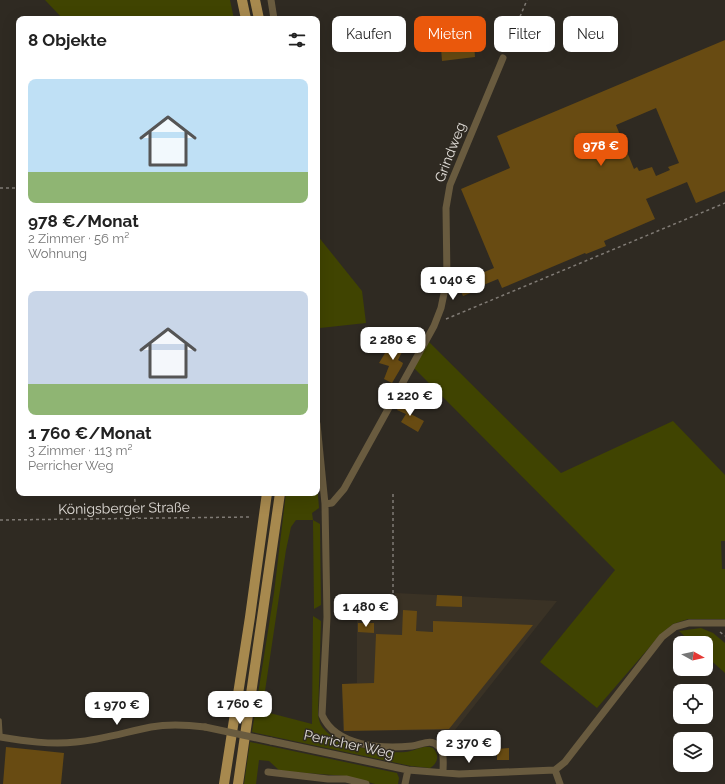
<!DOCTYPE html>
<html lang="de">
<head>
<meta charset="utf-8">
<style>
  body { margin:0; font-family:Raleway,sans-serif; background:#f2f2f2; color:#222; height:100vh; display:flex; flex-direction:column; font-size:15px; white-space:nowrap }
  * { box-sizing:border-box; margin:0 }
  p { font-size:13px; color:#767676 }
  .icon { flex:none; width:22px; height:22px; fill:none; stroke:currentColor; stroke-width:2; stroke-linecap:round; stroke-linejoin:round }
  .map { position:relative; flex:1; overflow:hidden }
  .side { position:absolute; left:16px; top:16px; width:304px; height:480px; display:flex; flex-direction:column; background:#fff; border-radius:8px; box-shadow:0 4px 16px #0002 }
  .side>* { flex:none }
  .hud { position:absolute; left:332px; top:16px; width:333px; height:36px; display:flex; gap:8px }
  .needle { width:26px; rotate:98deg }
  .controls { position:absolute; left:673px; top:636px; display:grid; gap:8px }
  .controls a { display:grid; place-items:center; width:40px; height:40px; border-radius:8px; background:#fff; box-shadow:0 4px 16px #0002; font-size:20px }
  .price { position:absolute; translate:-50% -34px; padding:0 9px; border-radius:8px; background:#fff; color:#222; font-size:13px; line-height:26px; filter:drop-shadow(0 1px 2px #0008) }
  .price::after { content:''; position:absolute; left:50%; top:24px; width:12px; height:9px; margin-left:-6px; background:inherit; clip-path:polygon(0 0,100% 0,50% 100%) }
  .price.active { background:#ea580c; color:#fff }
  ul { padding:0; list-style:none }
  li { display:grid; align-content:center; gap:8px; height:212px; padding:0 12px }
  li span { display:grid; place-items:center; height:124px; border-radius:8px; color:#555 }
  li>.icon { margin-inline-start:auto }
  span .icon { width:72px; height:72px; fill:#fffc; stroke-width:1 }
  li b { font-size:17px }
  h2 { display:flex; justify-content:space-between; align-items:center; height:48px; padding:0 12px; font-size:17px }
  .pill { padding:0 14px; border-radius:8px; background:#fff; box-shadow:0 4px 16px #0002; font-size:14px; line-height:36px }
  .pill.active { background:#ea580c; color:#fff }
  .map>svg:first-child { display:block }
  .built { fill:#3a3225 }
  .green { fill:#404401 }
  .building { fill:#684b12; fill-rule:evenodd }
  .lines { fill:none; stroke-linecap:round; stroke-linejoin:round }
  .path { stroke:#807b75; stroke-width:1.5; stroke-dasharray:3 3; stroke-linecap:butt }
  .service { stroke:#695b3f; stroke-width:3.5 }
  .minor { stroke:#695b3f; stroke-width:7 }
  .primary { stroke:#a7894e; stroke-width:10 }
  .minor-bridge { stroke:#695b3f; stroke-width:7 }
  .labels { text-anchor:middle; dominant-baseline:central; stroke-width:3; stroke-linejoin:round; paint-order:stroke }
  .street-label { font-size:14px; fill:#e1ddd8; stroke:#2f2a22 }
</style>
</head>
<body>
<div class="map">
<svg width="725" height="784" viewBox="0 0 725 784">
  <rect width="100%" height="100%" fill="#2f2a22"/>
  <path class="built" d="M395 593 557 601 455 730 343 731 342 684 357 683V613H389L392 604H395Z"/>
  <path class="green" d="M45 0H230L234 19H63Z
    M317 235 362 291 366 323 320 328Z
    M429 342 561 473 673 421 725 475V541H721L722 569H725V619H688L673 624 660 635 597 708 540 662 615 570 413 367Z
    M317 482 319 508 312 513 313 520 320 524 321 605 314 609 313 520H296L291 527 286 550 262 711 312 724 313 616 321 621 318 715C319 720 320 725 324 729 338 747 385 754 406 752 416 751 423 744 433 748 440 755 438 763 430 768L411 766 252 732 274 593 286 493H317Z
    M701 628 713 633 725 643V673L706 656V643H692L679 631Z
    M250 742 397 773 399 778 398 784H375L346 776 280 771 269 761 259 760 256 784H244Z"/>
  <path class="building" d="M725 40V191L696 203 687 182 646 199 655 219 604 241 606 246 586 254 585 253 502 288 498 279 481 286 483 288 463 296 460 289 458 288V283L494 268 461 189 510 168 497 136ZM656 108 679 163 668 167 670 170 656 176 652 167 639 171 637 167 634 169 616 125Z
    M474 44 475 57 442 61 441 48 467 47V45Z
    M393 340 405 346 398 360 403 363 402 366 392 383 384 379 389 366 379 363Z
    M402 400 411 405 407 412 424 421 418 432 401 422 406 414 397 410Z
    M437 595 462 596V607L436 606Z
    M403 610 417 611 416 631 433 632V621L533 625 449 729 344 731 342 684 374 683 376 634 402 635Z
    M358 623H374V633L358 632Z
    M6 747 64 753 61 784H3Z
    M509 748V760H497V749Z"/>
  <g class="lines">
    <path class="path" d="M506 50 527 0
      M0 188H19
      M446 319 725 203
      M134 493 137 518
      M393 494V618
      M0 520 249 517
      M720 632 725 636"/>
    <path class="service" d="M0 720 1 737"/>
    <path class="minor" d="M271 0 274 19
      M317 424 325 504 327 617 322 715C336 747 382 749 412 746 421 745 431 738 438 746 445 752 443 764 443 772
      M325 504 332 503 344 489 434 326 441 308 447 279 446 208 450 185 503 58
      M0 737C24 741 51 745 76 742 101 740 126 732 151 727 168 724 188 725 205 727
      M271 741 408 770
      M555 770 560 784
      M268 772 328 779H346L366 784
      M405 784 408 770 459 774 555 770 565 762 662 637 675 627 689 623H725"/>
    <path class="primary" d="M242 0 246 19
      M255 0 259 19
      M224 784 250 617 267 493
      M238 784 280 493"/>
    <path class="minor-bridge" d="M205 727 271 741"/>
  </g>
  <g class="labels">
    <g class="street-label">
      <text transform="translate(450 152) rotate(-69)">Grindweg</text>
      <text transform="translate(124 508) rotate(-1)">Königsberger Straße</text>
      <text transform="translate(349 744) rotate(12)">Perricher Weg</text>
    </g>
  </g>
</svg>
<div class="controls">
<a><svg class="needle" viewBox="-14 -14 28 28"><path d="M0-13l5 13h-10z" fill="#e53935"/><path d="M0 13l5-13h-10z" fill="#767676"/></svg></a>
<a><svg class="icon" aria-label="locate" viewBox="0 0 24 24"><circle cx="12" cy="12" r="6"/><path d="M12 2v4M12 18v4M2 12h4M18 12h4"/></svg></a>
<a><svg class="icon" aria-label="layers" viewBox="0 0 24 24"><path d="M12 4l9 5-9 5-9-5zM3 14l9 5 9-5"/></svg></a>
</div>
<b class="price active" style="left:601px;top:167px">978 €</b>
<b class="price" style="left:453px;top:301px">1 040 €</b>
<b class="price" style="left:393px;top:361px">2 280 €</b>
<b class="price" style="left:410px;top:417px">1 220 €</b>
<b class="price" style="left:366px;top:628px">1 480 €</b>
<b class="price" style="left:240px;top:725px">1 760 €</b>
<b class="price" style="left:117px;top:726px">1 970 €</b>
<b class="price" style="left:469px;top:764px">2 370 €</b>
<div class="hud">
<a class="pill">Kaufen</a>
<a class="pill active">Mieten</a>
<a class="pill">Filter</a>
<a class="pill">Neu</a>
</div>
<section class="side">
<h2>8 Objekte<svg class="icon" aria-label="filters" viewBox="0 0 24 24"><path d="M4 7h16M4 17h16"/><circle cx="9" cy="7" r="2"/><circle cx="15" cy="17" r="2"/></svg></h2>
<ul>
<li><span style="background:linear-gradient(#bfe0f5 75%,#8fb573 0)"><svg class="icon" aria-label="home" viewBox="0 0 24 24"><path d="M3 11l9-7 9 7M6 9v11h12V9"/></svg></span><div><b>978 €/Monat</b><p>2 Zimmer · 56 m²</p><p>Wohnung</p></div></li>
<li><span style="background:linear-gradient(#c9d6e8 75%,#8fb573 0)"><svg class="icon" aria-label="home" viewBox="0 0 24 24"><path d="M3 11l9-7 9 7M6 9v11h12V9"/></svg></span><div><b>1 760 €/Monat</b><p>3 Zimmer · 113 m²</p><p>Perricher Weg</p></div></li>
</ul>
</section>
</div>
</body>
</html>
